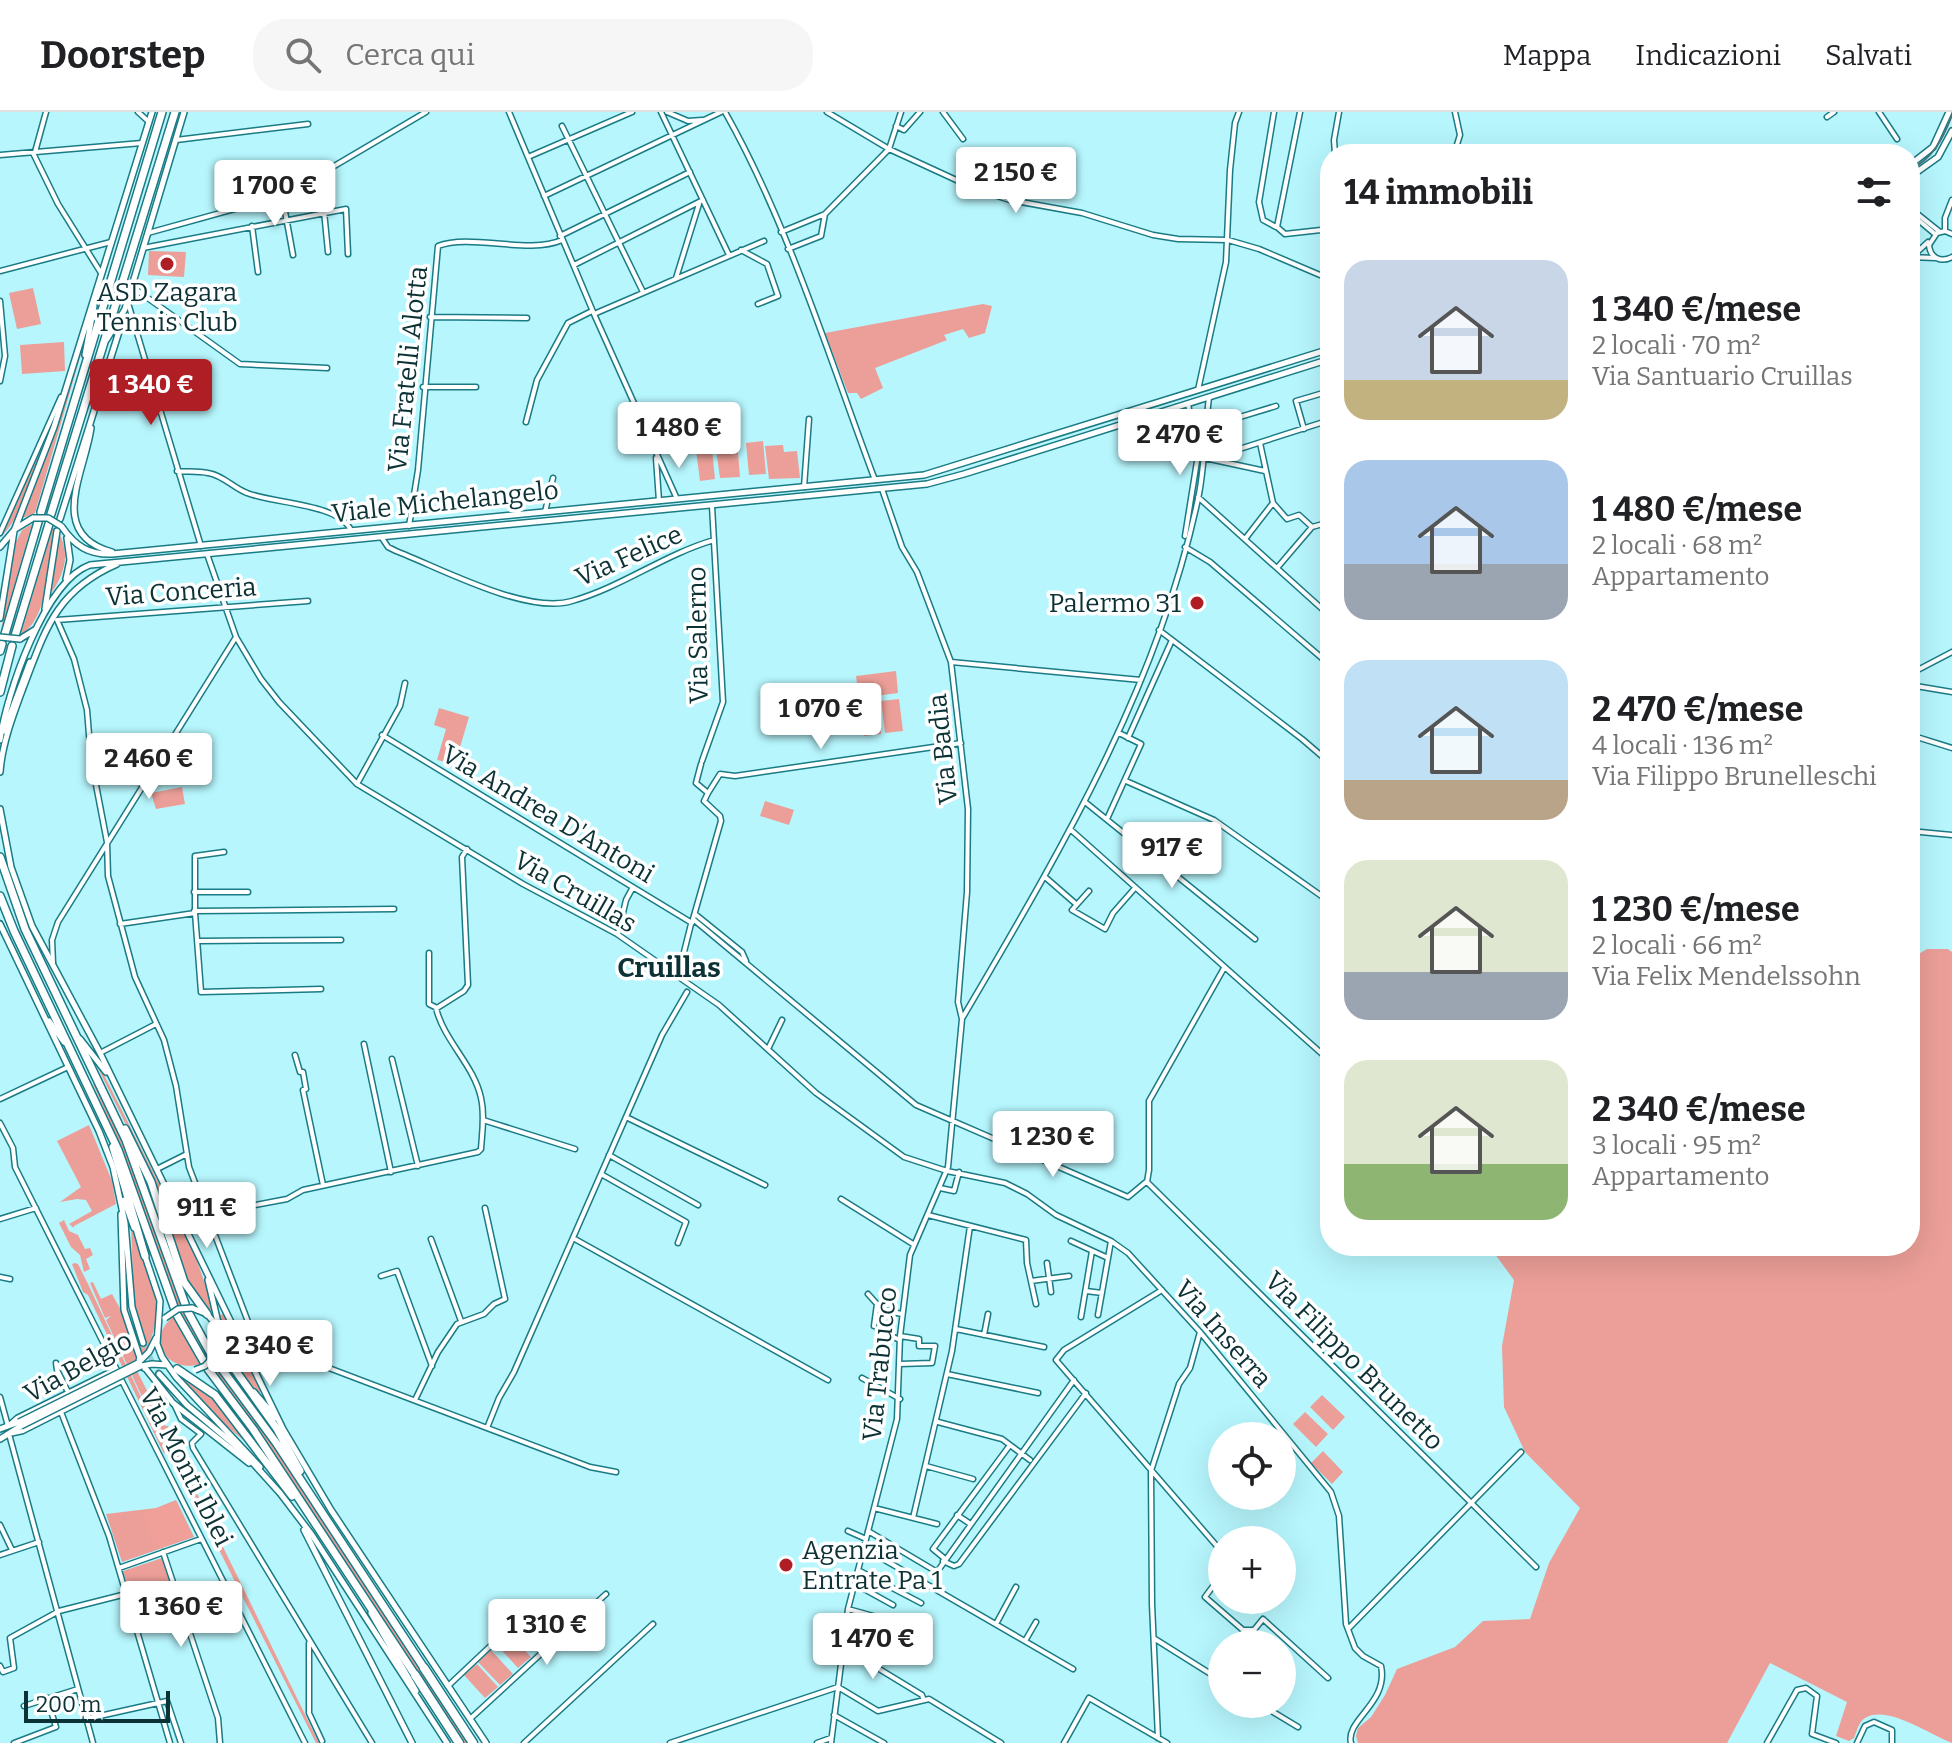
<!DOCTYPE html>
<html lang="it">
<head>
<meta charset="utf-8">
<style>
  body { margin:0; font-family:Bitter,serif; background:#f6f6f6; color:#202124; height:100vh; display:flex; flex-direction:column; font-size:30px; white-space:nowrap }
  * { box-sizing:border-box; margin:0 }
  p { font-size:26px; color:#757577 }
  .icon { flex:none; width:44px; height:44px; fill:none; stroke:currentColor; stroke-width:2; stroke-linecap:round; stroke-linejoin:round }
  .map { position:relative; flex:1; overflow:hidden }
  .sheet { position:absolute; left:1320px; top:32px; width:600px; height:1112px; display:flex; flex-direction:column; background:#fff; border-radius:32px; box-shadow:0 8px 32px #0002 }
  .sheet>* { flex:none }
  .buttons { position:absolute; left:1208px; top:1310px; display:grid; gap:16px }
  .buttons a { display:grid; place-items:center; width:88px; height:88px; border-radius:50%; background:#fff; box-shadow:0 8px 32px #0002; font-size:40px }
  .scale { position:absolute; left:24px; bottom:20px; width:146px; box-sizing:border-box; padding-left:8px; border:4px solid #0c3236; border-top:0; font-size:22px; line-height:28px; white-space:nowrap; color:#0c3236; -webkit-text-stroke:6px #fff; paint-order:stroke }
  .price { position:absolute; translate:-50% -68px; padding:0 18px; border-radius:8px; background:#fff; color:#222; font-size:26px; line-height:52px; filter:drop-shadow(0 2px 4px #0008) }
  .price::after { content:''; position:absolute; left:50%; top:48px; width:24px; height:18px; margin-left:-12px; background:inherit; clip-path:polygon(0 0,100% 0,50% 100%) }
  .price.selected { background:#af1d25; color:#fff }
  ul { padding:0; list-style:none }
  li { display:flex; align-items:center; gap:24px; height:200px; padding:0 24px }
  li span { display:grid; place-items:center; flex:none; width:224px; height:160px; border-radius:24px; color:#555 }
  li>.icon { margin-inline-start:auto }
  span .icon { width:96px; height:96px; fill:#fffc; stroke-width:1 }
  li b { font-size:34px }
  h2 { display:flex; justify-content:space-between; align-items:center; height:96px; padding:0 24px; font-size:34px }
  header { display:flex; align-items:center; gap:48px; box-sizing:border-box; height:112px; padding:0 40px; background:#fff; border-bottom:2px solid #e0e0e0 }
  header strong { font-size:38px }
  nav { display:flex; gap:44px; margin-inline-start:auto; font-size:28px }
  .search { width:560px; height:72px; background:#f6f6f6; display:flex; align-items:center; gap:20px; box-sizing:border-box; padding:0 28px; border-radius:32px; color:#757577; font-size:30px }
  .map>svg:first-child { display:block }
  .green { fill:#ec9f98 }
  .forest { fill:#f1a099 }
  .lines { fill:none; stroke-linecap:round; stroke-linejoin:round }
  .tertiary-tunnel { stroke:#95cfd5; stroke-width:5; stroke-dasharray:5 2.5; stroke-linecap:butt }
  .minor-casing { stroke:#1a7b84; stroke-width:7 }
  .tertiary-casing { stroke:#1a7b84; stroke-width:8 }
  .primary-casing { stroke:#1a7b84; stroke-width:10 }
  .motorway-casing { stroke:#1a7b84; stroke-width:11 }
  .minor { stroke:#fff; stroke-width:4 }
  .tertiary { stroke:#fff; stroke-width:5 }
  .primary { stroke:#fff; stroke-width:7 }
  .motorway { stroke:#fff; stroke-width:8 }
  .tram { stroke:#467479; stroke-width:2 }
  .tertiary-bridge-casing { stroke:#1a7b84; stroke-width:8; stroke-linecap:butt }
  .tertiary-bridge { stroke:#fff; stroke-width:5 }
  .poi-dot { fill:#af1d25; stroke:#fff; stroke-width:3 }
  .labels { text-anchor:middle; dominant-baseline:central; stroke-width:7; stroke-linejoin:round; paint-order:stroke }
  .poi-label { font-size:26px; fill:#0c3236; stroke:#fff }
  .street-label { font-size:26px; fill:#0c3236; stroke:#fff }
  .neighbourhood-label { font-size:28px; font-weight:bold; fill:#0c3236; stroke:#fff }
</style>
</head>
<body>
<header>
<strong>Doorstep</strong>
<div class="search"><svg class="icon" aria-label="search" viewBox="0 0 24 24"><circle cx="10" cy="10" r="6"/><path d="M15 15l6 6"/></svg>Cerca qui</div>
<nav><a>Mappa</a><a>Indicazioni</a><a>Salvati</a></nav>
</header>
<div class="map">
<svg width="1952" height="1631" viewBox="0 0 1952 1631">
  <rect width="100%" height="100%" fill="#b7f6fd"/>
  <path class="green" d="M149 139 186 140 184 165 148 163Z
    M33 176 41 212 17 217 9 181Z
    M983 192 992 194 985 221 969 226 963 217 944 223 947 228 875 256 883 276 861 287 857 281H848L825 221Z
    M85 228 35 401 23 406Z
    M64 230 65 259 22 262 20 233Z
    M50 317C38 354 28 395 2 424Z
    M737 328 740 365 720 366 715 330Z
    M763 329 766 362 749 363 746 331Z
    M783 333 784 340 797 339 800 366 769 367 765 334Z
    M712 337 715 367 700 369 696 338Z
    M32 412 1 519 16 430 22 418Z
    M53 415 55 417C47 446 50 507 21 522Z
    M59 421C70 442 65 460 52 480L53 447Z
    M896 559 898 581 859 586 856 564Z
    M850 580 854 609 808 616 804 587Z
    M899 587 903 619 885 621 881 589Z
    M876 590 881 622 864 624 859 592Z
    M439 596 469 605 455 652 437 648 446 617 434 613Z
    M182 675 185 692 156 697 151 681Z
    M765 689 794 698 789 713 760 704Z
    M1927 837H1948L1952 840V1631C1932 1624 1890 1594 1867 1605 1859 1608 1857 1619 1854 1626L1849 1629 1836 1624 1847 1590 1770 1551 1727 1631H1358L1356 1624 1358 1616 1371 1605 1385 1583 1397 1557 1455 1535 1483 1509 1530 1507 1549 1451 1580 1396 1525 1340 1504 1295 1502 1234 1514 1168 1489 1134H1910V847Z
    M97 954 100 955 195 1143 213 1195 211 1198 206 1196 186 1169 152 1066Z
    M96 971 119 1020 181 1190 195 1221 214 1252 271 1329 469 1631H464L261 1322 211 1255 191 1223 176 1191 124 1042 93 972Z
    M89 1013 112 1069 116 1092 74 1114V1116L69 1112 92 1099 86 1088 77 1087 60 1090 81 1075 57 1029Z
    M64 1108 69 1119 78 1123 85 1137 90 1136 93 1143 86 1147 90 1157 84 1160 80 1143 71 1135 59 1111Z
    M131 1115C149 1161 171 1196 143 1243L138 1234 145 1230 134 1192Z
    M75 1151 78 1152 88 1172 166 1338 164 1342 88 1183 83 1180 72 1152Z
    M93 1170 101 1187 112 1182 122 1200 136 1245 133 1251 165 1314H168L177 1335 171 1338 161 1325 106 1208 111 1204 105 1206 90 1171Z
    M223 1202 261 1278 260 1281C234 1263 227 1233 220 1203Z
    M173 1205 200 1252C167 1262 145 1227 173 1205Z
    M178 1264H182L214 1286 253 1336 224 1312Z
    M1322 1283 1345 1305 1333 1318 1310 1295Z
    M1305 1300 1328 1322 1316 1335 1293 1312Z
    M176 1339 319 1631H316L185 1370 172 1342Z
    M1323 1339 1343 1360 1332 1372 1311 1351Z
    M176 1388 194 1425 122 1450 106 1402 156 1396Z
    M162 1446 177 1494 137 1505 123 1459Z
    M554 1495 569 1511 541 1537 526 1521Z
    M509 1522 531 1545 518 1556 497 1533Z
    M491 1538 513 1562 500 1573 478 1550Z
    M477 1552 498 1575 485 1586 464 1563Z"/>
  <path class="forest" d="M177 1390 193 1424 161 1436 153 1430 142 1401Z"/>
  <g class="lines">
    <path class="tertiary-tunnel" d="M143 1231 159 1262"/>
    <g class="minor-casing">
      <path id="minor" d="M138 0 149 10
        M509 0 594 202 677 387
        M661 0 729 143
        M667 0 688 9 702 8
        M725 0C788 111 830 248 875 368
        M827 0 889 37 978 78 1010 88 1082 101 1153 123 1178 127 1228 128 1259 137 1320 163 1330 161
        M943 0 963 27
        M1274 0 1259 90 1263 108 1276 115
        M1300 0 1277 115 1285 122 1330 117
        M1879 0 1897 27
        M1827 5 1834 0
        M562 14 643 180
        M896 14 904 18 920 0
        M176 28 308 12
        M35 40 46 0
        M33 41 58 92 101 161
        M1335 42 1334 28 1339 0
        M1454 42 1460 23 1455 0
        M0 43 142 31
        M528 45 632 0
        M282 83 293 143
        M544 84 721 0
        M1910 96 1940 120
        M324 99 328 140
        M1910 101 1935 122
        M825 102 889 37 901 0
        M252 114 258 160
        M1945 119V106L1952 88
        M781 120 825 102 821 124 788 137
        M148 121 285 83 426 0
        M1952 122 1945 119 1937 121 1929 133C1930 146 1941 151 1952 145
        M560 124 690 60
        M143 136 346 97 348 142
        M741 138 767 152 778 184 758 192
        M1914 143 1928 130
        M1910 145 1935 146
        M574 153 703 88
        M0 159 111 130
        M676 166 699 92
        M131 174 240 252 327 256
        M0 189 5 244 0 269
        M128 191 201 434
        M594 202 764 129
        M430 205 527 206
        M423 275H476
        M1198 278 1226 150 1230 58 1235 11 1239 0
        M526 310 537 268 568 211 592 199
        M1304 317 1296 289 1330 279
        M1206 333 1230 340 1330 308
        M1223 338 1230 308 1276 294
        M656 346 659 389
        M1205 346 1265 359
        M177 359C187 360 198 359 208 361 223 363 233 376 247 381 275 392 337 391 351 418
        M804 375 809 307
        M1198 385 1330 504
        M1273 391 1287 407 1299 403 1312 415
        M545 400 553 366
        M409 414 418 358 438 134C471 121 528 143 562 128
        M0 421 61 285
        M1185 424 1198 343 1188 292
        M382 426 388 435 396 439C440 456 527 503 572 489 622 475 663 443 714 428
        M1245 427 1273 391 1260 331
        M1185 435 1210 450 1330 553
        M207 442 236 525 261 567 279 590 357 672 523 772 617 822 719 893 816 981 904 1045 947 1059 1005 1071 1027 1082 1056 1103 1111 1129 1128 1141 1200 1220 1331 1380 1339 1404 1346 1512 1355 1536 1363 1544 1381 1554C1389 1591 1345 1608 1351 1631
        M1277 456 1312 415 1330 410
        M57 508 74 547 87 598 91 647 107 730 108 764 135 865 164 928 176 974 189 1055 255 1228
        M57 508 308 489
        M1159 518 1302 627 1330 651
        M951 550 1141 568
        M1910 562 1952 540
        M1910 573 1952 580
        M382 623 692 811 693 807
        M1128 626 1172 528
        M1910 628 1920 626 1952 636
        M702 649 723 590 712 394
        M1126 669 1214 708 1330 790
        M357 672 400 594 405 571
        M708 681 720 662 735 664 961 631
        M1085 690 1255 827
        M1107 707 1141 632 1119 621
        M1070 717 1330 949
        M1910 719 1952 723
        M1045 765 1076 792
        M1089 779 1072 798 1105 817 1113 801 1135 776
        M194 780H248
        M194 799 394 797
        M195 801 201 880 321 877
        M695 802 742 840 746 849
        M693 807 916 993 1128 1085 1146 1070
        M693 807 721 709 720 704 704 689 708 681 696 671 701 652
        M120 812 195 801V744L224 740
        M618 822 626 788 633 775
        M198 829 341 828
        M429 841V892L437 896 464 879 468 873 462 745 467 737
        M53 851 52 828 58 810 236 525
        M678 864 691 812
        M963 905C1060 739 1160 573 1199 382 1205 350 1205 318 1209 285
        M364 932 391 1060
        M768 937 782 908
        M100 941 156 912
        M295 943 300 960H303L306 977 303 978 323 1073
        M392 947 418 1054
        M0 987 68 955
        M626 1005 765 1073
        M483 1008 575 1037
        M0 1011 13 1036 15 1055 117 1258
        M609 1043 698 1093
        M157 1057 187 1042
        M601 1062 686 1110 678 1131
        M1147 1070 1536 1455
        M1147 1070 1149 1058V989L1224 856
        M940 1076 954 1079 959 1060
        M841 1087 913 1132
        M208 1102 287 1087 303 1078 478 1040 481 1037C482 1021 485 1003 481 986 474 953 444 929 436 896
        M928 1103 1026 1128 1027 1151 1036 1192
        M0 1107 36 1096
        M573 1126 828 1268
        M431 1127 461 1209
        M1071 1129 1108 1146
        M1047 1151 1051 1180
        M381 1164 397 1159 432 1254
        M0 1165 10 1167
        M1031 1169 1069 1164
        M1162 1178 1064 1238 1056 1248 1222 1440
        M1086 1179 1102 1181
        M868 1182 877 1192 874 1214
        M877 1197 902 1202
        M1098 1203 1111 1129
        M1081 1205 1092 1139
        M956 1217 1044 1235
        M878 1218 900 1228
        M984 1223 988 1202
        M240 1226 255 1228 590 1355 616 1360
        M56 1251 57 1258 68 1280
        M900 1252 932 1251 935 1234H919V1227L900 1224
        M947 1262 1038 1281
        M862 1266 900 1287
        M122 1269 305 1631
        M0 1285 8 1314 17 1306 116 1257
        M415 1288 438 1240 457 1212 484 1202 494 1192 505 1187 485 1096
        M174 1292 181 1307 201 1322 192 1331 193 1336 372 1631
        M61 1300 109 1424 170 1631
        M938 1310 1002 1327 1030 1348
        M487 1316 499 1286 514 1260 662 923 687 880
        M926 1354 973 1367
        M874 1396 937 1412
        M957 1403 969 1411
        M913 1406 952 1239 970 1114
        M0 1413 12 1438
        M848 1419 866 1427
        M868 1419 937 1460 1074 1268
        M864 1436 1073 1557
        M163 1440 218 1606 220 1631
        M0 1443 39 1430
        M944 1446 933 1437 1010 1333
        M943 1449 954 1454 959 1452 1086 1281
        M119 1456 201 1427
        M858 1458 921 1491
        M1222 1462 1205 1485 1243 1518H1254L1263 1507 1328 1566
        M855 1472 893 1493
        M848 1497 884 1507 926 1527
        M996 1512 1016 1475
        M1348 1517 1521 1340
        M825 1520 844 1532
        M1155 1527 1222 1569
        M1025 1529 1036 1510
        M309 1531V1601L322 1629
        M843 1535 922 1583 923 1586
        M0 1554 3 1560 14 1556 10 1526 59 1499 126 1482
        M448 1574 519 1507
        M1260 1592 1298 1615
        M24 1594 78 1577
        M834 1603 884 1631
        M86 1607 167 1589 181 1631
        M470 1607 606 1482
        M1158 1626 1152 1492 1151 1359 1179 1272 1190 1256 1200 1220
        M14 1631 56 1615 47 1586
        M93 1631 9 1322 23 1319 122 1269
        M524 1631 653 1512
        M670 1631 838 1575 878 1599 929 1587 1001 1631
        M817 1631 831 1626
        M831 1631 848 1497 897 1307 900 1224 910 1143 948 1055 962 907 958 890 967 780 968 697 951 550 917 460 902 435 882 377
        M1064 1631 1089 1586 1167 1631
        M1767 1631 1797 1578 1806 1576 1817 1584 1812 1622 1836 1631
        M1857 1631 1865 1614 1874 1610 1892 1618V1631"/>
    </g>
    <g class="tertiary-casing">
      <path id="tertiary" d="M1910 53 1933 35 1949 0
        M1910 65 1938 45 1952 19
        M107 227 125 197 184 0
        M85 243 94 194
        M91 316C85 360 46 422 112 440
        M60 407 122 210
        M62 415C75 434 89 443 112 442L924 363 1330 237
        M0 435 15 417 33 406
        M66 467 70 448 67 426
        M45 497 57 419
        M0 506 14 419 54 315 152 0
        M20 527 36 517
        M4 619 30 550
        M0 628C6 584 44 469 90 453L927 372 964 362 1330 247
        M0 660C2 632 13 603 23 576 45 519 55 479 117 452
        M0 697 11 755 32 814 100 941 283 1317 331 1398 486 1631
        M0 812 99 1019 113 1055 125 1111 132 1195 143 1231
        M49 909 64 930
        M80 927 106 960
        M124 1088 134 1116
        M121 1102 124 1198 140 1246 138 1251
        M145 1144 160 1189 158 1218
        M208 1168 220 1219 235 1257
        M192 1196 207 1202 217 1214
        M158 1217 157 1232 162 1245
        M162 1245 176 1265 260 1355
        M139 1250 149 1240 156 1226
        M141 1254 146 1257 173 1291 249 1351
        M141 1254 152 1252 167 1253
        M159 1262 187 1293 243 1340 280 1381 312 1423 447 1631
        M254 1280 276 1306
        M0 1317 19 1310
        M0 1327 21 1314
        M304 1418 412 1631
        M371 1501 416 1579"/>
    </g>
    <g class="primary-casing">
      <path id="primary" d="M41 400 162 0
        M51 402 175 0
        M5 522 38 410
        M15 524 49 412
        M0 539 2 532
        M0 580 12 534
        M0 745 25 817 126 1028 185 1192
        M0 784 14 819 118 1038 174 1195
        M125 1017 151 1070 184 1170 207 1202
        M113 1035 145 1144
        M188 1200 211 1242
        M177 1203 204 1250
        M216 1249 277 1332 424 1556
        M233 1255 277 1317 300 1359
        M177 1257 215 1283 292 1384
        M208 1257 253 1317 415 1563"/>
    </g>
    <g class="motorway-casing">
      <path id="motorway" d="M424 1556 473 1631
        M415 1563 459 1631"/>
    </g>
    <use href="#minor" class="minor"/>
    <use href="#tertiary" class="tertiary"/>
    <use href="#primary" class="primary"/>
    <use href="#motorway" class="motorway"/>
    <path class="tram" d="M1910 58C1933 46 1943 27 1952 3"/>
    <g class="tertiary-bridge-casing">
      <path id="tertiary-bridge" d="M33 406H48L61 414
        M0 525 20 527
        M165 1206 178 1197 192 1196
        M195 1258 205 1254 216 1242
        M19 1310 138 1251
        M21 1314 141 1254"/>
    </g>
    <use href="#tertiary-bridge" class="tertiary-bridge"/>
  </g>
  <g class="poi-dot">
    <circle cx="167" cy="152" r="8"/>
    <circle cx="1197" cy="491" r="8"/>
    <circle cx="786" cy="1453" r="8"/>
  </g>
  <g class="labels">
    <g class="poi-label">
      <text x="167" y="180">ASD Zagara<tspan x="167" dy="30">Tennis Club</tspan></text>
      <text x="1181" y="491" text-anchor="end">Palermo 31</text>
      <text x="802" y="1438" text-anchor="start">Agenzia<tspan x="802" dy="30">Entrate Pa 1</tspan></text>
    </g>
    <g class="street-label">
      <text transform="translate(408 257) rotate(-84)">Via Fratelli Alotta</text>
      <text transform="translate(445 390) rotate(-6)">Viale Michelangelo</text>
      <text transform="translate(629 444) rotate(-24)">Via Felice</text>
      <text transform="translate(181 480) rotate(-4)">Via Conceria</text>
      <text transform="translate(698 523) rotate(-91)">Via Salerno</text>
      <text transform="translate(943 637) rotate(-96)">Via Badia</text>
      <text transform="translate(548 702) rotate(31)">Via Andrea D'Antoni</text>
      <text transform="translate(575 780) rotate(30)">Via Cruillas</text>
      <text transform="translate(1223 1222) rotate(49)">Via Inserra</text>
      <text transform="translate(1354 1249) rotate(45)">Via Filippo Brunetto</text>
      <text transform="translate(880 1252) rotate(-84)">Via Trabucco</text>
      <text transform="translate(78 1255) rotate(-29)">Via Belgio</text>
      <text transform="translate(186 1355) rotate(63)">Via Monti Iblei</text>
    </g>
    <g class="neighbourhood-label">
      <text x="669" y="855">Cruillas</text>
    </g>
  </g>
</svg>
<div class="buttons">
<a><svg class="icon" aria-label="locate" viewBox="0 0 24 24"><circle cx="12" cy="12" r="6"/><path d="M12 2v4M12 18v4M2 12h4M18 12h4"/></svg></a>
<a>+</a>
<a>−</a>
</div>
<div class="scale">200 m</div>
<b class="price" style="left:1016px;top:103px">2 150 €</b>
<b class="price" style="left:275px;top:116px">1 700 €</b>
<b class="price selected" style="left:151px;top:315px">1 340 €</b>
<b class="price" style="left:679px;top:358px">1 480 €</b>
<b class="price" style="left:1180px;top:365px">2 470 €</b>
<b class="price" style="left:821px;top:639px">1 070 €</b>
<b class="price" style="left:149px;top:689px">2 460 €</b>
<b class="price" style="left:1172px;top:778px">917 €</b>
<b class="price" style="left:1053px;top:1067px">1 230 €</b>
<b class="price" style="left:207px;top:1138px">911 €</b>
<b class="price" style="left:270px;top:1276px">2 340 €</b>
<b class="price" style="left:181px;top:1537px">1 360 €</b>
<b class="price" style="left:547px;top:1555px">1 310 €</b>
<b class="price" style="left:873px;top:1569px">1 470 €</b>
<section class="sheet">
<h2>14 immobili<svg class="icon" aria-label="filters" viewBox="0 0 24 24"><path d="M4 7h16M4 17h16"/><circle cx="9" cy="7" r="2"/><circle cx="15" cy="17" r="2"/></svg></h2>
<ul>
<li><span style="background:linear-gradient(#c9d6e8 75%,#c2b280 0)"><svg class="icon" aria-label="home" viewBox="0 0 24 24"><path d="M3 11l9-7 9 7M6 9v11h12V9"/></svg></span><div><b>1 340 €/mese</b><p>2 locali · 70 m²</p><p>Via Santuario Cruillas</p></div></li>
<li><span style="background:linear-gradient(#a9c7e8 65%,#9aa5b1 0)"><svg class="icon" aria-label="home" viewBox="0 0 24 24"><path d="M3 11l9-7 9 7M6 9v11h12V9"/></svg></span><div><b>1 480 €/mese</b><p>2 locali · 68 m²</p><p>Appartamento</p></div></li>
<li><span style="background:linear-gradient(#bfe0f5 75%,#b9a48a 0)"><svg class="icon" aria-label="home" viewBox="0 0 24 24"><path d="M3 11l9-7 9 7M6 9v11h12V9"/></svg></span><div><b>2 470 €/mese</b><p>4 locali · 136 m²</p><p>Via Filippo Brunelleschi</p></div></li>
<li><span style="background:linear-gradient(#dfe7d0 70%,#9aa5b1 0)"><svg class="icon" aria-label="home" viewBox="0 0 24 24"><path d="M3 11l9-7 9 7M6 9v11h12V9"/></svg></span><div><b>1 230 €/mese</b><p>2 locali · 66 m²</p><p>Via Felix Mendelssohn</p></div></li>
<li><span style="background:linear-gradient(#dfe7d0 65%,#8fb573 0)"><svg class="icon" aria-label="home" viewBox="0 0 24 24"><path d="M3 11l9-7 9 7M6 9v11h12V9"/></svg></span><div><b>2 340 €/mese</b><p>3 locali · 95 m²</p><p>Appartamento</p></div></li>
</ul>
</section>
</div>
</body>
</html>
